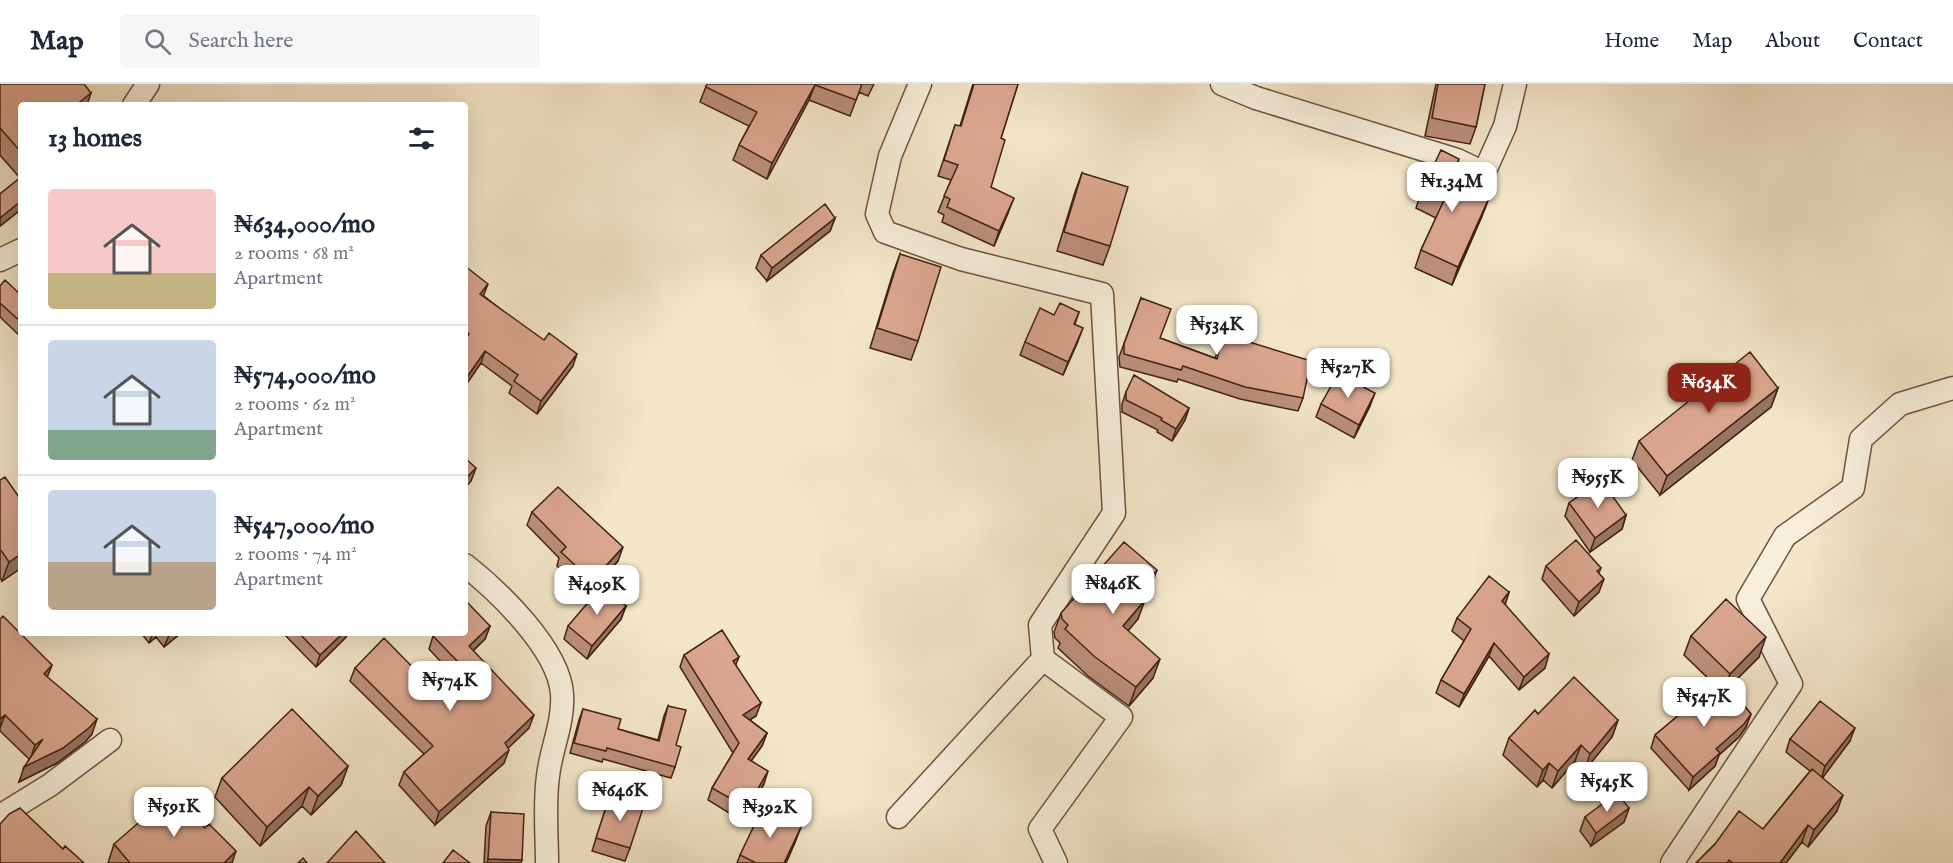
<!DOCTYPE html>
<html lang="en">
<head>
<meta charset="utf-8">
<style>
  body { margin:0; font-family:"IM FELL English",serif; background:#f6f6f7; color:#1f2937; height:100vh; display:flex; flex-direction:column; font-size:22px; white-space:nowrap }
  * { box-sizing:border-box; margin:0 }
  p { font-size:20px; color:#747a83 }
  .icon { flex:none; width:33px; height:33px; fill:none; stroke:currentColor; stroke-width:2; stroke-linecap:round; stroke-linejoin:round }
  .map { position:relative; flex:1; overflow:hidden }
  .drawer { position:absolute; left:18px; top:18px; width:450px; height:534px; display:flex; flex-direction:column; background:#fff; border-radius:6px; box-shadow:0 6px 24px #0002 }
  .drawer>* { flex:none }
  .price { position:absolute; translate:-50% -51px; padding:0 14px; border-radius:12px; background:#fff; color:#222; font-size:20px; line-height:39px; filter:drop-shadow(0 2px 3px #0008) }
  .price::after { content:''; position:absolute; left:50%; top:36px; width:18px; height:14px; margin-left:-9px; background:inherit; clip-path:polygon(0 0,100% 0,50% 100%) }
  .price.selected { background:#8f2418; color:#fff }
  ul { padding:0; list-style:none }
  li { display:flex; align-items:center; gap:18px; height:150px; padding:0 30px }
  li+li { border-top:2px solid #e0e1e3 }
  li span { display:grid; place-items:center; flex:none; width:168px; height:120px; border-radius:6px; color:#555 }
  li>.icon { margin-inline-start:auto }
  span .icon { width:72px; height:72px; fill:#fffc; stroke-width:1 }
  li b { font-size:26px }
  h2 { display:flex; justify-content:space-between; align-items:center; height:72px; padding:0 30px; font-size:26px }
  header { display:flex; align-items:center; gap:36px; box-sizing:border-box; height:84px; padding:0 30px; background:#fff; border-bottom:2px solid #e0e1e3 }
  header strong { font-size:28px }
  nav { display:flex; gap:33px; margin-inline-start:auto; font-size:21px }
  .search { width:420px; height:54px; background:#f6f6f7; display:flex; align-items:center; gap:15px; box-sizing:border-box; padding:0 21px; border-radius:6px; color:#747a83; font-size:22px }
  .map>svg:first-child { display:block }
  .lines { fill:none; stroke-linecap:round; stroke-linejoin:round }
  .street-casing { stroke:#6e523e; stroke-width:25 }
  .street { stroke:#f7efdc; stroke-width:22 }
  .wall { fill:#bc8f7b; stroke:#412110; stroke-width:1.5 }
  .shaded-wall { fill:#997464; stroke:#412110; stroke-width:1.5 }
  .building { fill:#dba68f; stroke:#412110; stroke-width:1.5 }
</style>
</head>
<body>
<header>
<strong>Map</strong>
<div class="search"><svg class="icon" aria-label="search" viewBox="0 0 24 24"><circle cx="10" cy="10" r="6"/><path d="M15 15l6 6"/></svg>Search here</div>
<nav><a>Home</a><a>Map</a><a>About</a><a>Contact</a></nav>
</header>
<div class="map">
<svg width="1953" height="779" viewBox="0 0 1953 779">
  <rect width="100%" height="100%" fill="#f3e6c9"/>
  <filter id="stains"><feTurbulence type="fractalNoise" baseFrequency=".00333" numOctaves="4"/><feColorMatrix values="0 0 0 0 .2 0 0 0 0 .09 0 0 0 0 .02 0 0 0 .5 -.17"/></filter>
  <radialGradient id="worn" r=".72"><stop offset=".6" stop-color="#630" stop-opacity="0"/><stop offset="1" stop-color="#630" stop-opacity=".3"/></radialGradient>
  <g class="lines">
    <g class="street-casing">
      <path id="street" d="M1222 0 1256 14 1457 76 1484 89 1505 42 1515 0
        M134 21 148 0
        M0 176 21 166
        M465 481C498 507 559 565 562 610 564 638 551 665 548 692 544 720 547 751 547 779
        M1043 575 1121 633 1040 745 1056 779
        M0 732 50 701 110 656
        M898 733 1043 575 1040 541 1114 429 1102 210 961 175 885 148 877 130 890 72 920 0
        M1672 779 1791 600 1748 515 1785 452 1853 404 1861 355 1900 320 1953 304"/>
    </g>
    <use href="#street" class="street"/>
  </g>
  <path class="wall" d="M0 0 21 21V123L20 126 0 142V110L20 94 0 71Z
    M707 0H874L868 12 859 8 850 32 809 16 767 95 733 76 739 61 749 42 700 18Z
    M973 0H1018L1001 54 991 103 1008 129 994 162 942 138 944 131 938 128 951 96 938 92 955 41 960 42Z
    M1436 0H1485L1476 43 1470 60 1425 52Z
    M1082 89 1110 162 1103 181 1057 167 1075 108Z
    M1453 93 1450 97 1489 114 1482 132 1452 201 1415 184 1421 166 1436 134 1416 124 1422 106Z
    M835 134 830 147 767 197 756 184 761 171Z
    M900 170 918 257 911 276 870 264 893 189Z
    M465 182 484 212 573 282 537 330 509 309 512 302 481 279 465 302Z
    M0 202 21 211V253L0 233Z
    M1141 214 1160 254 1215 274 1222 255 1225 256 1230 243 1249 258 1303 314 1298 327 1240 315 1178 295 1177 298 1120 283 1119 273Z
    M1079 228 1075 240 1078 257 1063 291 1020 271 1025 258 1054 231Z
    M1778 304 1771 323 1660 411 1632 376 1639 357Z
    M1126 308 1189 324 1185 336 1172 357 1157 348 1158 346 1122 328V320Z
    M1321 320 1370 322 1354 354 1316 333Z
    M0 396 21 484 2 497 0 494Z
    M1569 419 1626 431 1622 445 1590 468 1565 432Z
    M532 428 618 477 588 510 557 482 559 474 527 441Z
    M1546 482 1601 484 1599 489V508L1574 532 1542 495Z
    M1150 505 1142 514 1138 535 1128 546 1153 594 1129 622 1088 592 1058 564 1060 559 1055 554 1054 548 1061 529Z
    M1509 508 1505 520 1545 584 1519 606 1489 572 1459 623 1436 609 1441 596 1464 557 1452 547 1457 534Z
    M626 522 621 535 587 575 564 555 568 542Z
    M0 535 52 581 47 593 92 650 85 658 57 679 19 698 29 675 0 647Z
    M490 542 485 555 473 567 529 644 508 664 504 679 435 741 399 701 404 688 424 670 350 597 355 584 436 607 453 591 429 565 433 552Z
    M141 549H181L164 563 156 553 149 559Z
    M283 549H348L346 553 316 583Z
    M1691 552 1759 573 1729 603 1751 630 1746 643 1739 653 1719 671 1715 682 1689 706 1651 664 1655 651 1715 601 1684 571Z
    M684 571 736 581 756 632 750 636 767 649 762 662 751 677 764 700 742 737 708 716 712 704 733 669 680 583Z
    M668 622 676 661 675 683 671 694 603 675 602 678 570 669 579 636 583 625 618 645 658 656 664 632Z
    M1538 630 1618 636 1612 653 1585 686 1575 677 1552 704 1543 696 1537 703 1503 671 1509 654Z
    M1790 655 1850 657 1822 693 1837 727 1808 763 1802 758 1786 779H1696L1715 760 1763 745 1810 687 1786 668Z
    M348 682 341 701 311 731 302 722 260 762 215 713 222 694Z
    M610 711 630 764 625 777 592 767Z
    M1629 724 1624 738 1591 762 1580 747 1585 733Z
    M491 728 521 779H484L486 742Z
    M796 756 786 779H737L740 771Z
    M114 760 232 779H108Z"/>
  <path class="shaded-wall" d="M815 1 809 16 767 95 772 79Z
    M91 9 87 21H76Z
    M1459 75 1453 93 1442 114 1449 97Z
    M1014 114 1008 129 994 162 999 147Z
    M1489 114 1482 132 1452 201 1458 183Z
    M21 115V123L20 126 0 142V134Z
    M835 134 830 147 767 197 772 184Z
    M488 200 483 213 480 210Z
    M1083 244 1078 257 1063 291 1068 278Z
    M485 267 481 279 465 302V296Z
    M577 270 573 282 537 330 541 317Z
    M1778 304 1771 323 1660 411 1667 392Z
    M1375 309 1370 322 1354 354 1359 341Z
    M1189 324 1185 336 1172 357 1176 345Z
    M476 384 471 397 465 404V395Z
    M1626 431 1622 445 1590 468 1595 454Z
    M623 463 618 477 588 510 592 497Z
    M21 470V484L2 497 9 478Z
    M1157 486 1150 505 1130 528 1137 509Z
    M1604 495 1599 508 1574 532 1579 518Z
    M1509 508 1505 521 1502 517Z
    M1145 516 1138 535 1116 561 1123 542Z
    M626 522 621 535 587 575 592 562Z
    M490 542 485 555 464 575 469 562Z
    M153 549H157L156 553 149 559Z
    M170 549H181L164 563Z
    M343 549H348L346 553 316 583 320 571Z
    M1766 553 1759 573 1723 609 1730 590Z
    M1494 559 1489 572 1459 623 1464 610Z
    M1549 570 1545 584 1519 606 1524 593Z
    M739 573 734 585 733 577Z
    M1160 575 1153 594 1129 622 1136 603Z
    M52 581 46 596 44 590Z
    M761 619 756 632 738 643 743 631Z
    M1751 630 1746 643 1739 653 1719 671 1715 682 1689 706 1693 693 1716 665Z
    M5 631 0 644V635Z
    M534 631 529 644 500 672 505 659Z
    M97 635 92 650 85 658 57 679 19 698 24 683Z
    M1618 636 1612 653 1585 686 1590 670Z
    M1855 644 1850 657 1821 696 1825 682Z
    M767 649 762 662 743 688 748 675Z
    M43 655 30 676 35 661Z
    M1581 661 1575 677 1552 704 1558 687Z
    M509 666 504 679 435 741 439 728Z
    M1549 679 1543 696 1537 703 1543 686Z
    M348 682 341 701 311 731 318 712Z
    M768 687 764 700 742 737 747 724Z
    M309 703 302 722 260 762 267 743Z
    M1843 711 1837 727 1808 763 1814 746Z
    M1629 724 1624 738 1591 762 1596 749Z
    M1808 741 1802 758 1786 779H1780Z
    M801 743 796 756 786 779H784Z
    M236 767 232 779H224Z
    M488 775 522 776 521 779H487Z"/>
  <path class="building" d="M0 0H84L91 9 76 21H21V68L0 44Z
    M707 0H862L856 16 815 1 772 79 739 61 757 28 706 3Z
    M974 0H1018L1001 54 1005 56 991 103 1014 114 999 147 947 123 950 115 944 112 958 81 944 76 955 41 961 42Z
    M1438 0H1485L1476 43 1432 34Z
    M1441 66 1459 75 1449 97 1489 114 1458 183 1421 166 1444 116 1422 106Z
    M1082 89 1128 103 1110 162 1064 148Z
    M21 93V117L0 134V110Z
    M825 120 835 134 772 184 761 171Z
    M900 170 941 183 918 257 877 244Z
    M465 182 488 200 480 210 544 256 549 249 577 270 541 317 514 297 518 291 485 267 465 296V256L469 250 465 247Z
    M5 196 21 211V238L0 219V202Z
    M1141 214 1171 225 1160 254 1217 275 1222 255 1227 256 1230 243 1251 249 1249 258 1311 277 1303 314 1245 303 1183 282 1181 286 1124 270V260Z
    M1060 219 1079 228 1074 240 1083 244 1068 278 1025 258 1040 224 1054 231Z
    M1750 268 1778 304 1667 392 1639 357Z
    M1338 290 1375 309 1359 341 1321 320Z
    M1134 291 1189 324 1176 345 1161 336 1162 334 1126 316V308Z
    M465 374 476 384 465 395Z
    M5 393 21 416V470L9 478 0 465V396Z
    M1601 396 1626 431 1595 454 1569 419Z
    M558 403 623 463 592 497 561 468 566 463 532 428Z
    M1576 456 1601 484 1597 487 1604 495 1579 518 1546 482Z
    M1124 458 1157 486 1137 509 1145 516 1123 542 1160 575 1136 603 1095 573 1065 545 1068 541 1062 535 1061 529Z
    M1489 492 1509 508 1502 517 1549 570 1524 593 1494 559 1464 610 1441 596 1471 545 1457 534Z
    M602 502 626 522 592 562 568 542Z
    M1726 515 1766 553 1730 590 1691 552Z
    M465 516 490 542 469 562 534 631 505 659 509 666 439 728 404 688 433 662 355 584 384 554 436 607 462 582 433 552 436 549H465Z
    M3 532 52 581 44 590 97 635 90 643 63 664 24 683 43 655 35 661 5 631 0 635V535Z
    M722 546 739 573 733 577 761 619 743 631 767 649 748 675 768 687 747 724 712 704 739 659 684 571Z
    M299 549H343L320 571Z
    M1574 593 1618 636 1590 670 1581 661 1558 687 1549 679 1543 686 1509 654 1535 626 1538 630Z
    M1722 595 1751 630 1744 640 1716 665 1720 669 1693 693 1655 651Z
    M1820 617 1855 644 1825 682 1790 655Z
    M668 622 686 626 676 661 681 663 675 683 607 664 606 667 574 659 583 625 621 635 618 645 659 657Z
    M292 625 348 682 318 712 309 703 267 743 222 694Z
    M1812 685 1843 711 1814 746 1808 741 1780 779H1733L1729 776 1727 779H1696L1715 760 1739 727 1763 745Z
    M174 708 205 744 209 740 236 767 224 779H130L114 760Z
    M1617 709 1629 724 1596 749 1585 733Z
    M610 711 644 721 630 764 596 754Z
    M20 724 63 765 65 762 84 779H0V740L9 730Z
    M762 725 801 743 784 779H756L740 771Z
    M491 728 524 730 522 776 488 775Z
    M356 747 385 779H327Z
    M453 766 470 779H443Z
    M303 774 307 779H298Z"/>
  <rect width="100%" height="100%" filter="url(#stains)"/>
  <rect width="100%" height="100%" fill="url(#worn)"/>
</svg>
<b class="price" style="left:1452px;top:129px">₦1.34M</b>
<b class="price" style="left:1217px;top:272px">₦534K</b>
<b class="price" style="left:1348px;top:315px">₦527K</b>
<b class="price selected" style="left:1709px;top:330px">₦634K</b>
<b class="price" style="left:1598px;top:425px">₦955K</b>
<b class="price" style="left:1113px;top:531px">₦846K</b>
<b class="price" style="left:597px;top:532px">₦409K</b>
<b class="price" style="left:450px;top:628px">₦574K</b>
<b class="price" style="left:1704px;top:644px">₦547K</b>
<b class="price" style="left:1607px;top:729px">₦545K</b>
<b class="price" style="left:620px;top:738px">₦646K</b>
<b class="price" style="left:174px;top:754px">₦591K</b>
<b class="price" style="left:770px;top:755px">₦392K</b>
<section class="drawer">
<h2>13 homes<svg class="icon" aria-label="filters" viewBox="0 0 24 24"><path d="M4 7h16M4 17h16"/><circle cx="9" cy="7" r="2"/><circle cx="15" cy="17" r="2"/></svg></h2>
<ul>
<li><span style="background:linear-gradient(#f6c9c9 70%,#c2b280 0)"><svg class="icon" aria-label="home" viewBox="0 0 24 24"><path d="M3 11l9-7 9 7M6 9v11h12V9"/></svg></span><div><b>₦634,000/mo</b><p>2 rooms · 68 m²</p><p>Apartment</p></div></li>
<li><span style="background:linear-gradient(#c9d6e8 75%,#7fa58c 0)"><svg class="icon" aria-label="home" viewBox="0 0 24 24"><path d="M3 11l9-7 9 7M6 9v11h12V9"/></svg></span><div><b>₦574,000/mo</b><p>2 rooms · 62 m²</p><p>Apartment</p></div></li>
<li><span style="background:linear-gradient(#c9d6e8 60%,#b9a48a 0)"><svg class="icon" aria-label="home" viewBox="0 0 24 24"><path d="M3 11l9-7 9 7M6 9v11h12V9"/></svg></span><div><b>₦547,000/mo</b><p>2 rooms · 74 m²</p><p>Apartment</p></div></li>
</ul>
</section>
</div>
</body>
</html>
